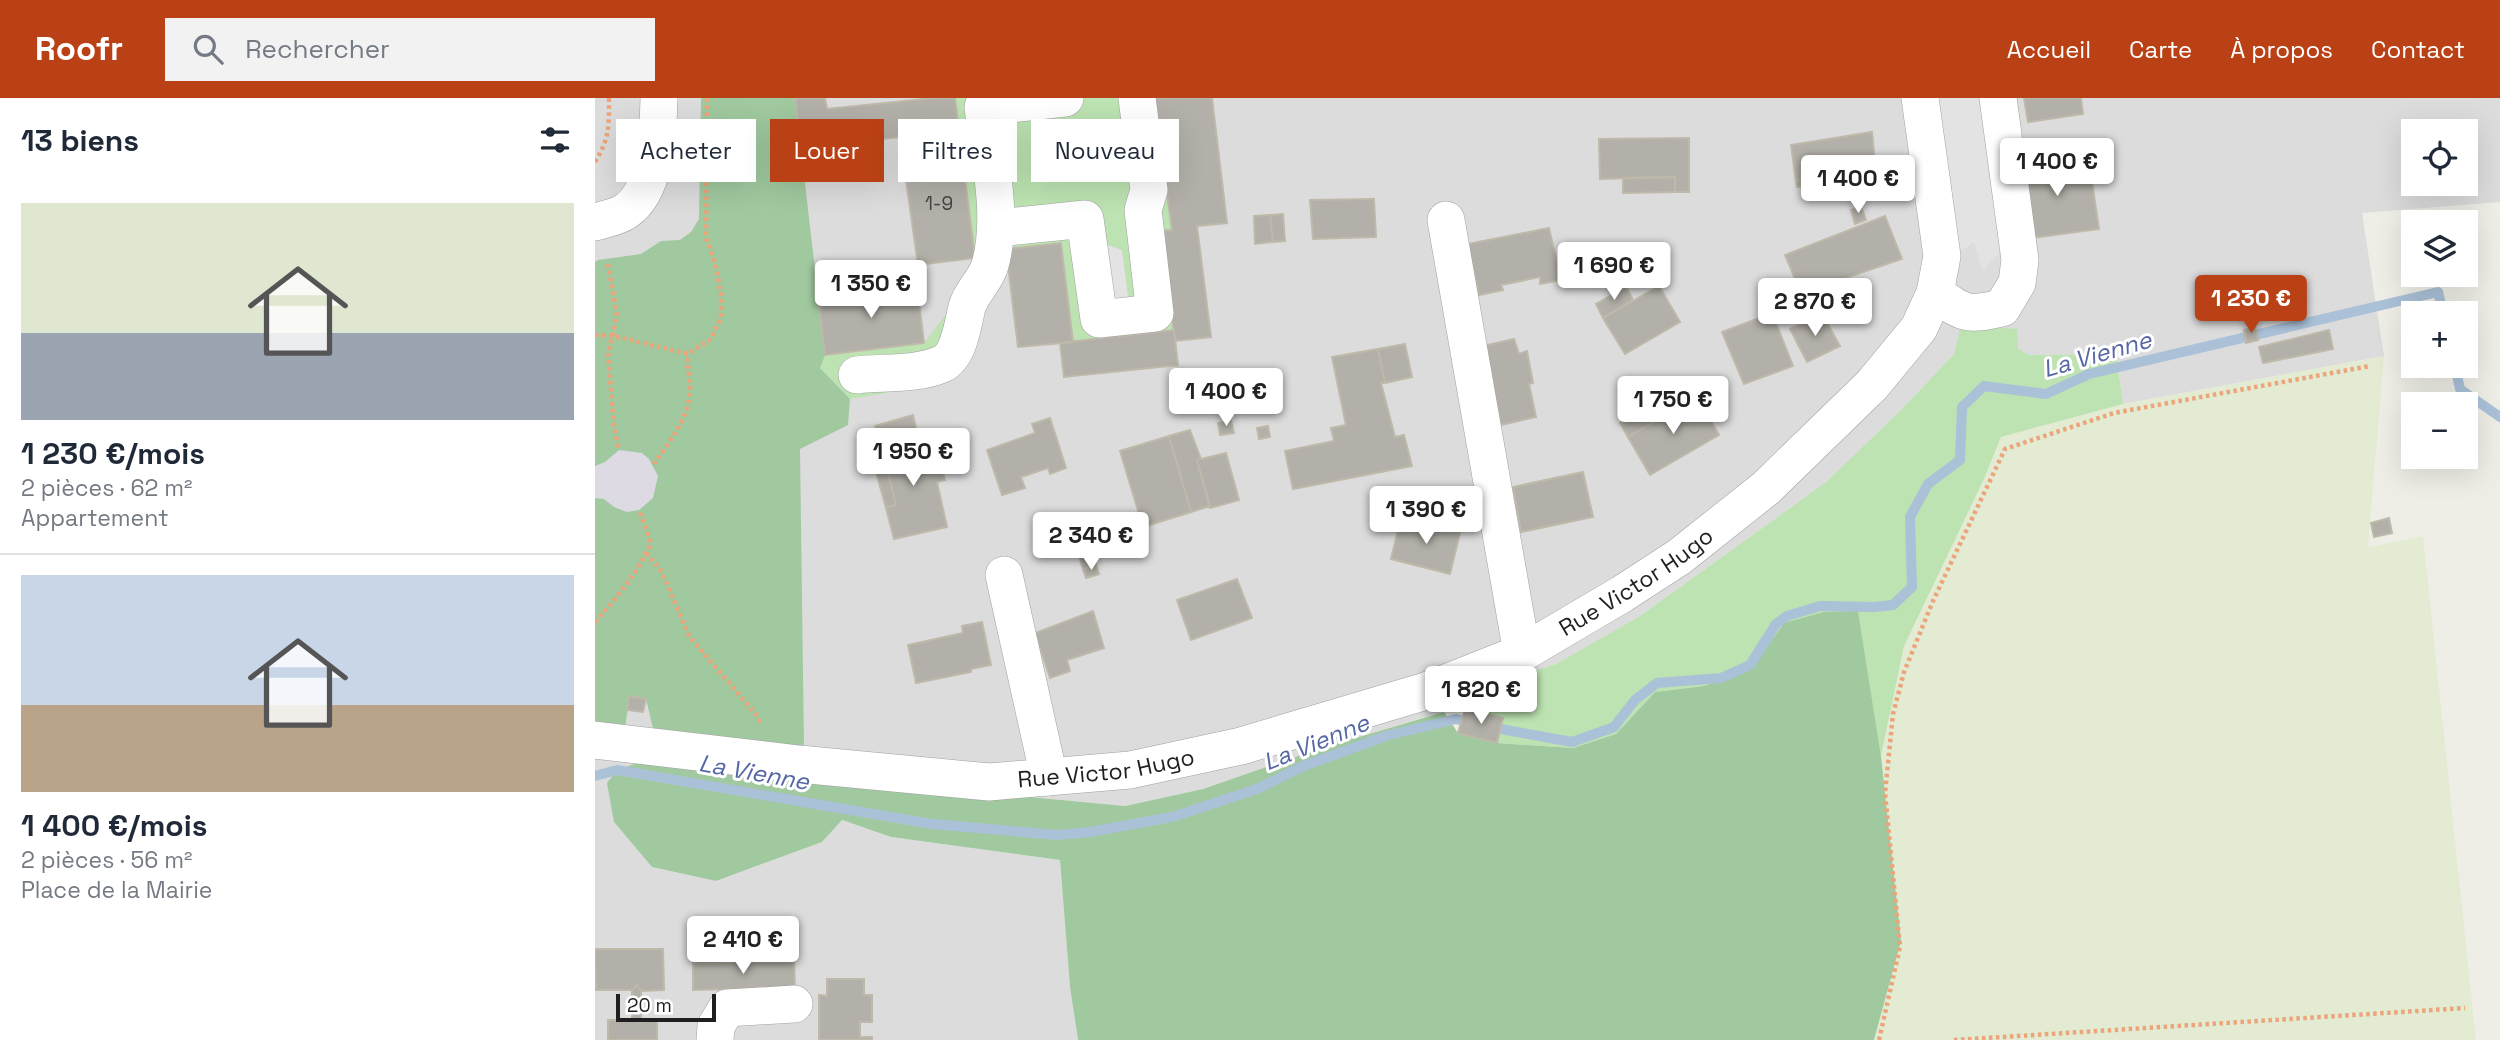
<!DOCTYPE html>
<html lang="fr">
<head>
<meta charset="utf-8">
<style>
  body { margin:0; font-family:"Space Grotesk",sans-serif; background:#f2f2f3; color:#1f2937; height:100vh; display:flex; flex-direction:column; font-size:26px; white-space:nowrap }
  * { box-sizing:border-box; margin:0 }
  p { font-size:23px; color:#747a83 }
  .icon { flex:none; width:38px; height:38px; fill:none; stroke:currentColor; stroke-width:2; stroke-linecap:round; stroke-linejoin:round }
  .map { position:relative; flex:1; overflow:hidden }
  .side { display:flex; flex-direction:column; background:#fff; width:595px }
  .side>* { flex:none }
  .guide { position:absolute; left:21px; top:21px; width:665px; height:63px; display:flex; gap:14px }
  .fabs { position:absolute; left:1806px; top:21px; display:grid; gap:14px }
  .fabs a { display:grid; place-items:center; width:77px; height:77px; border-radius:0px; background:#fff; box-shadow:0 7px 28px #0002; font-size:35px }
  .scale { position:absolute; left:21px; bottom:18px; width:100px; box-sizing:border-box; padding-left:7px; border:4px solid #1f1f1f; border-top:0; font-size:19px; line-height:24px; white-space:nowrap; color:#1f1f1f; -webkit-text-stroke:5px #fff; paint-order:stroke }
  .price { position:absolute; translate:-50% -60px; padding:0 16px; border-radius:7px; background:#fff; color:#222; font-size:23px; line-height:46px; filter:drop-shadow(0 2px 4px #0008) }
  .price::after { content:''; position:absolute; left:50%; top:42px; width:21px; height:16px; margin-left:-10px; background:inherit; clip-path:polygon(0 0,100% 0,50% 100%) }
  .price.current { background:#b94115; color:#fff }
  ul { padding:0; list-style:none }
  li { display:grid; align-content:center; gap:14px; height:371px; padding:0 21px }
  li+li { border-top:2px solid #e0e1e3 }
  li span { display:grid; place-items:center; height:217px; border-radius:0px; color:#555 }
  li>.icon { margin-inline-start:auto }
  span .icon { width:126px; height:126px; fill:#fffc; stroke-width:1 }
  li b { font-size:30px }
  h2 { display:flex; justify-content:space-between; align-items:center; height:84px; padding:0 21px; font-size:30px }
  .pill { padding:0 24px; border-radius:0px; background:#fff; box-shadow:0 7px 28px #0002; font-size:24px; line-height:63px }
  .pill.current { background:#b94115; color:#fff }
  header { display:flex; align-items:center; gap:42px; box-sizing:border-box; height:98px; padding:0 35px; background:#b94115; color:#fff }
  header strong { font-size:33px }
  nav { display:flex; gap:38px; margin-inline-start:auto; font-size:24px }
  .search { width:490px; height:63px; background:#f2f2f3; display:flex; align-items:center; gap:18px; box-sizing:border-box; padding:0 24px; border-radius:0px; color:#747a83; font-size:26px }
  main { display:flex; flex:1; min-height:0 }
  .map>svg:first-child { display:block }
  .residential { fill:#dddcdc; fill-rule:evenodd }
  .farmland { fill:#e3ebd3 }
  .grass { fill:#bce3b1 }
  .forest { fill:#a0c99f }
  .parking { fill:#e3e3e3 }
  .plaza { fill:#dddae4 }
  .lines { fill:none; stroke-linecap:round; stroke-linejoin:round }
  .stream { stroke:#abc1d8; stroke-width:10 }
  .building { fill:#b3b0a9; stroke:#bfb9aa; stroke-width:2 }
  .minor-casing { stroke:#a0a0a0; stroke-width:38 }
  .path { stroke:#eca47a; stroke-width:4.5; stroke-dasharray:3.5 3.5; stroke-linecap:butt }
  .minor { stroke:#fff; stroke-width:37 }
  .labels { text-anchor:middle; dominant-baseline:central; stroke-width:6; stroke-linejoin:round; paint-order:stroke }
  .number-label { font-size:19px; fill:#444342 }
  .street-label { font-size:23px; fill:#1f1f1f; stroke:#fff }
  .water-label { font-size:24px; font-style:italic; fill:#5567a5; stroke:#fff }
</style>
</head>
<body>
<header>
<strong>Roofr</strong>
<div class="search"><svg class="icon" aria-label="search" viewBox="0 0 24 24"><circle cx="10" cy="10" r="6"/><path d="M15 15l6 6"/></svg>Rechercher</div>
<nav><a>Accueil</a><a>Carte</a><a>À propos</a><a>Contact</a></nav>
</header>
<main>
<section class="side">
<h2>13 biens<svg class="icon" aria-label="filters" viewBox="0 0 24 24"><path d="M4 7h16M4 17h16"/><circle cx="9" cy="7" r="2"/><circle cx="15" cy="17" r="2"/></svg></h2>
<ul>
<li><span style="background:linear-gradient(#dfe7d0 60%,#9aa5b1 0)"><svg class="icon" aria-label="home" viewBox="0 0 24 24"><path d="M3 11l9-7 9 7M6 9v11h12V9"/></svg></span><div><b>1 230 €/mois</b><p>2 pièces · 62 m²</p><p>Appartement</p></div></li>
<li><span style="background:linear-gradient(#c9d6e8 60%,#b9a48a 0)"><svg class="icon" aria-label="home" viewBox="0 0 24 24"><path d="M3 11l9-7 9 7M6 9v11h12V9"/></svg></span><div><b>1 400 €/mois</b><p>2 pièces · 56 m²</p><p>Place de la Mairie</p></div></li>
</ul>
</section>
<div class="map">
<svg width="1905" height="942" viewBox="0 0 1905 942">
  <rect width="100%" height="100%" fill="#eeeee6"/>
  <path class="residential" d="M0 0H1905V104L1767 115 1789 258 1528 306 1521 256 1434 257 1367 227 1359 256 1306 312 1231 384 1045 518 961 566 871 595 868 608 723 651 608 691 530 708 171 674 19 724 57 769 121 783 227 744 246 722 296 739 465 762 475 889 483 942H0ZM1818 33H1871V86H1818Z"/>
  <path class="farmland" d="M1789 258 1773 449 1828 438 1881 942H1279L1306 843 1286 658 1309 548 1389 381 1406 339 1528 306Z"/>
  <path class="grass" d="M360 0H559L577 132 566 133 579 232 478 244 465 145 411 151 359 277 349 285 255 301 225 270 230 257 329 245 358 207 379 160Z
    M1366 227 1422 231 1423 251 1434 257 1521 256 1528 306 1406 339 1389 381 1309 548 1286 658 1263 514 1189 525 1155 572 1109 588 1060 594 1021 636 978 650 902 645 907 621 869 614 871 595 961 566 1045 518 1231 384 1306 312 1359 256Z"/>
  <path class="forest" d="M106 0H200L230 257 225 270 255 301 253 327 205 351 209 650 58 630 51 601 35 598 30 629 0 623V164L3 162 46 156 66 143 85 142 96 134 104 121Z
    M1263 513 1286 658 1306 843 1279 942H483L475 889 465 762 296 739 247 722 227 744 121 783 57 769 19 724 12 685 22 672 54 661 171 674 530 708 608 691 723 651 849 614 863 635 902 645 978 650 1021 636 1060 594 1109 588 1155 572 1189 525 1229 514Z"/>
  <path class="parking" d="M1337 0H1386L1409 150 1387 173 1379 144 1359 158Z
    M504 144 527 152 535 213 511 205Z"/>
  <path class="plaza" d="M24 352 47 355 54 361 63 378 58 400 44 412 32 414 19 409 9 401 0 400V368L10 364Z"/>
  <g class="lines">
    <path class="stream" d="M1860 268 1865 291 1905 319
      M895 629 977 644 1019 629 1040 602 1062 585 1126 580 1155 567 1181 526 1192 518 1225 508 1279 509 1298 507 1317 489 1315 419 1333 386 1365 362 1367 309 1389 288 1451 296 1494 276 1843 194 1848 215
      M0 678 22 672 337 726 462 737 495 734 577 719 662 691 706 669 794 637 861 621 877 625"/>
  </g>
  <path class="building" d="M200 0H230L232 11 338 0H360L380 160 323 167 305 39 206 50Z
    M559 0H617L632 125 602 128 616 239 580 243 565 133 577 132Z
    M1429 0H1486L1488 16 1433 24Z
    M1277 34 1280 65 1246 70 1247 76 1201 83 1196 47Z
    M1094 40V94H1080V79L1005 81 1004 41Z
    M1493 57 1504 131 1429 141 1420 72 1437 70 1436 65Z
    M1080 79V94L1028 95V80Z
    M1222 80 1223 86 1202 89 1201 83Z
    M779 101 781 139 718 141 715 102Z
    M1266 109 1271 122 1260 126 1256 112Z
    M688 116 690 143 678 144 675 117Z
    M675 117 678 144 660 146 659 118Z
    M1290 118 1307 161 1206 195 1190 157Z
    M954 130 966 182 945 186V179L906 187 908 192 884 197 873 146Z
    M466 145 478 244 423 249 411 151Z
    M322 187 329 245 230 257 223 199Z
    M1064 188 1085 224 1030 256 1008 220Z
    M1031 189 1038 202 1008 220 1001 206Z
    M1177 215 1198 268 1149 286 1127 234Z
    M1227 216 1245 248 1212 264 1195 231Z
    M1660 229 1663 242 1651 245 1649 232Z
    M579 232 583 267 469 279 465 245Z
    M1734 232 1738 251 1668 265 1664 249Z
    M919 241 924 256 932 253 938 285 934 286 941 319 906 327 888 248Z
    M810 246 817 279 790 285 783 251Z
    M783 251 790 285H786L800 339 809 337 817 368 698 391 690 353 739 343 736 330 751 327 737 259Z
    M1102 299 1124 337 1055 377 1033 339Z
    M1055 308 1063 321 1033 339 1025 325Z
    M318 317 324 343 287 352 280 328Z
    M455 320 471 370 455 376 453 370 426 379 430 390 407 397 392 352 440 335 437 326Z
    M636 323 639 335 625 337 623 325Z
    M673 328 675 339 664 341 662 330Z
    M595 332 606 361 602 362 615 408 596 414 574 338Z
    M574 338 596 414 548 429 525 353Z
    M331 341 335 359 343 356 350 382 342 384 352 429 299 441 291 410 301 407 292 371 281 374 276 355Z
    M631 355 644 402 615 410 602 362Z
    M292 371 301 407 291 410 281 374Z
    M988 374 998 419 926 434 918 389Z
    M806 420 865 435 855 476 796 461Z
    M1794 420 1797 435 1779 439 1776 425Z
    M496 450 501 467 488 471 483 455Z
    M501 467 504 476 491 480 488 471Z
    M642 481 657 520 596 542 582 502Z
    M498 513 509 550 472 562 475 573 455 580 440 535Z
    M387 524 396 567 376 571V574L321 585 313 547 368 535 367 528Z
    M34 598 51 601 48 614 32 612Z
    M870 611 908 620 902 645 863 635Z
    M0 851H68L69 892 46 893 42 887 37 892H1Z
    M199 864 200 890 98 892V865Z
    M232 881H269V897H277V924H265V939H277V942H224V897L232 898Z
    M42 887 46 893V922H37V892Z
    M13 922H62V942H13Z"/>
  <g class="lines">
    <g class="minor-casing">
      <g id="minor">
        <path d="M851 122 927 555"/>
        <path d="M0 124C10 121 23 119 31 113 62 92 63 34 64 0"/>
        <path d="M402 130 490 121 504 221 560 215 548 112 554 92 542 0"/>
        <path d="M1340 195C1369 216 1371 218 1407 210L1422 185 1425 162 1403 0"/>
        <path d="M262 277C288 274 322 277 347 266 364 258 368 226 372 209 377 193 391 182 395 167 409 118 394 59 388 9L470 0"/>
        <path d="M409 477 454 679"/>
        <path id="s1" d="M0 642 204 666 394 684 535 672 646 648 831 593 927 555 1027 496 1084 459 1171 390 1277 287 1324 230 1340 195 1347 158 1325 0"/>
        <path d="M120 942 121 928 132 910 199 906"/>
      </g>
    </g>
    <path class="path" d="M0 64C15 40 14 27 14 0
      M13 166 22 218 13 255 19 329 24 352
      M0 237 19 238 93 256 116 241 126 219V195L120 165 111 140 112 0
      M59 366C74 344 95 319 95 290 95 279 92 268 93 256
      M51 455 67 474 94 538 164 620 165 627
      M0 524C22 499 42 476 56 445L44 412
      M1284 942 1305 849 1290 695 1298 616 1309 574 1338 503 1410 351 1519 315 1775 268
      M1359 942 1870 910"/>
    <use href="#minor" class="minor"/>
  </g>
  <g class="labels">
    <g class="number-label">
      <text x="344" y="105">1-9</text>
    </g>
    <g class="street-label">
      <text stroke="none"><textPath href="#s1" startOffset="1082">Rue Victor Hugo</textPath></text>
      <text stroke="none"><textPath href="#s1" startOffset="514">Rue Victor Hugo</textPath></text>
    </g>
    <g class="water-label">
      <text transform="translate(1502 256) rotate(-16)">La Vienne</text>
      <text transform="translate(721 644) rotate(-22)">La Vienne</text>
      <text transform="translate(159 674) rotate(10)">La Vienne</text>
    </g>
  </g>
</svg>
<div class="fabs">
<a><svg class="icon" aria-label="locate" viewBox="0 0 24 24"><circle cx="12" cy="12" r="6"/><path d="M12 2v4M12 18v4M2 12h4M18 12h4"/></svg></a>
<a><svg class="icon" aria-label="layers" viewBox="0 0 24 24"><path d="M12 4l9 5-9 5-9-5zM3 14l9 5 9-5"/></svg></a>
<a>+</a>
<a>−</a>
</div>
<div class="scale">20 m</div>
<b class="price" style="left:1462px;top:100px">1 400 €</b>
<b class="price" style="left:1263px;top:117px">1 400 €</b>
<b class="price" style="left:1019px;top:204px">1 690 €</b>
<b class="price" style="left:276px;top:222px">1 350 €</b>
<b class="price current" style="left:1656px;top:237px">1 230 €</b>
<b class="price" style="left:1220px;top:240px">2 870 €</b>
<b class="price" style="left:631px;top:330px">1 400 €</b>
<b class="price" style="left:1078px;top:338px">1 750 €</b>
<b class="price" style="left:318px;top:390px">1 950 €</b>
<b class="price" style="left:831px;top:448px">1 390 €</b>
<b class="price" style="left:496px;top:474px">2 340 €</b>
<b class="price" style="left:886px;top:628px">1 820 €</b>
<b class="price" style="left:148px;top:878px">2 410 €</b>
<div class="guide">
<a class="pill">Acheter</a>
<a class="pill current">Louer</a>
<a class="pill">Filtres</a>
<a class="pill">Nouveau</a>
</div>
</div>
</main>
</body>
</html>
